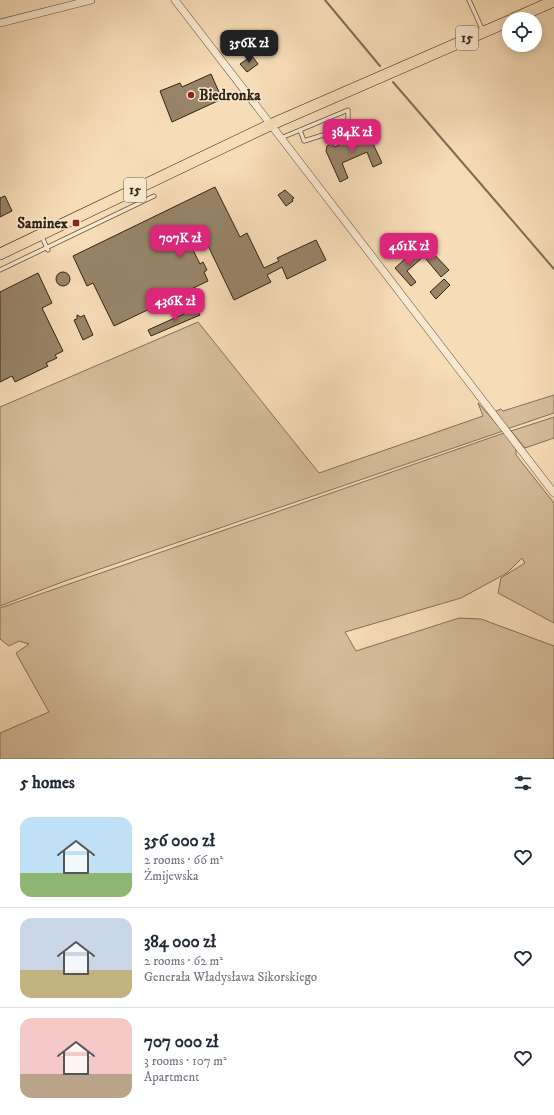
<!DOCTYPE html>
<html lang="en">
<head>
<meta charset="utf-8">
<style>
  body { margin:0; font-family:"IM FELL DW Pica",serif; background:#f6f6f7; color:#1f2937; height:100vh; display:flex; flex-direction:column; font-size:15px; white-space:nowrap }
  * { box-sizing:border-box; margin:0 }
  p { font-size:13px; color:#747a83 }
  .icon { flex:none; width:22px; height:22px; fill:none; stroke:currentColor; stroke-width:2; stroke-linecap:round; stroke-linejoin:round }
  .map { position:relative; height:759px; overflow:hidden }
  .drawer { display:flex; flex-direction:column; background:#fff; flex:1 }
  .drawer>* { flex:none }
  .controls { position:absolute; left:502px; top:12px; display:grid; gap:8px }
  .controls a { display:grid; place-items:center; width:40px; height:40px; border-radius:50%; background:#fff; box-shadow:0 2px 10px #0003; font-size:20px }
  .price { position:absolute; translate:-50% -34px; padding:0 9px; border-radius:8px; background:#db2777; color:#fff; font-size:13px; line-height:26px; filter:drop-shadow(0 1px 2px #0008) }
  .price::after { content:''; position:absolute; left:50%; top:24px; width:12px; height:9px; margin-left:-6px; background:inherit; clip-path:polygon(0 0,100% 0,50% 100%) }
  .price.current { background:#222; color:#fff }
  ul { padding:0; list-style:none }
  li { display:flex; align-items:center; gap:12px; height:100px; padding:0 20px }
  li+li { border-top:1px solid #e0e1e3 }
  li span { display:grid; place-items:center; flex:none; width:112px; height:80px; border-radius:12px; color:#555 }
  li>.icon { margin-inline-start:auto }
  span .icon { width:48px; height:48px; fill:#fffc; stroke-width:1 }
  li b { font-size:17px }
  h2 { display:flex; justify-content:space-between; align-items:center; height:48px; padding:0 20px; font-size:17px }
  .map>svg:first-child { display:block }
  .green { fill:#d5bd9b; stroke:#837058 }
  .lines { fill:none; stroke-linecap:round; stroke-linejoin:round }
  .stream { stroke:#7f6d55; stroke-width:2 }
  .building { fill:#978469; stroke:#312414 }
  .lane-casing { stroke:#62523d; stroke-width:5 }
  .street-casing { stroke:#62523d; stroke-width:8 }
  .primary-casing { stroke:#312414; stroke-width:12 }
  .lane { stroke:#f9e8d0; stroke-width:3.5 }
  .street { stroke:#f9e8d0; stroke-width:7 }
  .primary { stroke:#f6dcb7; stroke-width:11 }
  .poi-dot { fill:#8f2418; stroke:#f9e8d0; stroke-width:1.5 }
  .labels { text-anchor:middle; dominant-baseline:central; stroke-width:3; stroke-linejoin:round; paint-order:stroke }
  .shield { fill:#f9e8d0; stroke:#6d5f4c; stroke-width:1 }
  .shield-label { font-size:14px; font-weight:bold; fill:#312414 }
  .poi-label { font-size:15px; font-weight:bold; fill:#312414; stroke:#f9e8d0; text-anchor:start }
</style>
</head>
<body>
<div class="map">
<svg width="554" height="759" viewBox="0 0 554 759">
  <rect width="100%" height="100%" fill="#f6dcb7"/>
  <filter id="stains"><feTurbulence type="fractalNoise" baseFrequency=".005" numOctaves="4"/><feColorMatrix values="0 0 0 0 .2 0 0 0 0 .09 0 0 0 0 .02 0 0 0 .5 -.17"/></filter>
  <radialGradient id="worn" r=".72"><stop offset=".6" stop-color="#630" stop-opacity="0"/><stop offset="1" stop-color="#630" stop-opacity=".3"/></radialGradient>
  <path class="green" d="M198 322 319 473 483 416 478 403 503 431 65 581 0 606V407Z
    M554 395V413L507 429 494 412 501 409 503 411Z
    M554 417V438L525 448 511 431Z
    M504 433 516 449V455L554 503V623L498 593 501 578 525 563 522 558 507 573 461 598 345 632 356 651 459 618 481 619 554 646V759H0V733L49 712 16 653 29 644 19 641 9 646 0 639V608Z"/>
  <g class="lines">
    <path class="stream" d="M325 0 380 66
      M393 82 554 269"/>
  </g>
  <path class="building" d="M257 30 265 41 259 46 250 34Z
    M252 56 258 64 247 72 240 64Z
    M211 74 222 99 172 122 160 91 180 83 182 87Z
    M364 130 368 133 382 163 373 167 367 152 342 163 348 178 340 182 326 151 327 146 331 144 335 147 359 136 360 132Z
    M215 187 240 237 247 233 264 268 279 261 277 258 316 240 326 260 287 279 282 267 267 275 271 282 234 300 201 231 187 238 200 264 203 262 207 270 204 272 208 281 114 326 93 283 87 286 73 256Z
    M285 190 294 198 292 199 293 201 286 206 278 195Z
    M5 196 12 211 0 217V198Z
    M415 250 422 258 407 271 416 282 411 286 395 268Z
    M433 253 449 270 441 277 426 259Z
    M56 279a7 7 0 1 1 14 0a7 7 0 1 1-14 0Z
    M38 273 52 303 42 308 63 351 55 355 57 358 46 363 48 366 15 382 12 376 0 382V292Z
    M444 279 450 285 436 299 430 292Z
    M197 308 200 315 151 336 148 330Z
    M77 315 81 317 84 315 93 335 83 340 74 320 77 319Z"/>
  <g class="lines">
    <g class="lane-casing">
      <path id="lane" d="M469 0 483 31
        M281 138 348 110V120L339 130 304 141 300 130
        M41 235 48 250
        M0 270 154 196"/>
    </g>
    <g class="street-casing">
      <path id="street" d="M175 0 554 493
        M0 23 91 0"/>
    </g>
    <g class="primary-casing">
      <path id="primary" d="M513 19 554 1
        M0 254 270 125 509 21"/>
    </g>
    <use href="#lane" class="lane"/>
    <use href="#street" class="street"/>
    <use href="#primary" class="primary"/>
  </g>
  <g class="poi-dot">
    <circle cx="191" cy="95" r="4"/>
    <rect x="72" y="219" width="8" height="8" rx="2"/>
  </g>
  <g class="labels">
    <g class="shield">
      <rect x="456" y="26" width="22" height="24" rx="3"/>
      <rect x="124" y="178" width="22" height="24" rx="3"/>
    </g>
    <g class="shield-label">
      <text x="467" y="38">15</text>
      <text x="135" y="190">15</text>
    </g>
    <g class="poi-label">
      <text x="199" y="95">Biedronka</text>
      <text x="68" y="223" text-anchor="end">Saminex</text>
    </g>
  </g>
  <rect width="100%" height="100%" filter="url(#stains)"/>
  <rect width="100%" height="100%" fill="url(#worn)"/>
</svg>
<div class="controls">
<a><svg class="icon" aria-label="locate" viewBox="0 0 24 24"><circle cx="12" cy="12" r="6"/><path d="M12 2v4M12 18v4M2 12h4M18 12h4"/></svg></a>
</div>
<b class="price current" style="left:249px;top:64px">356K zł</b>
<b class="price" style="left:352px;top:153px">384K zł</b>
<b class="price" style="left:180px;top:259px">707K zł</b>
<b class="price" style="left:409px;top:267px">461K zł</b>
<b class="price" style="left:175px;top:322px">436K zł</b>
</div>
<section class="drawer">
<h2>5 homes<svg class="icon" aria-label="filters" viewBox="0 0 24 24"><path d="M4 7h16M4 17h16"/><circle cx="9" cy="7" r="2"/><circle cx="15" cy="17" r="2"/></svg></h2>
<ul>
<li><span style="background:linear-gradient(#bfe0f5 70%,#8fb573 0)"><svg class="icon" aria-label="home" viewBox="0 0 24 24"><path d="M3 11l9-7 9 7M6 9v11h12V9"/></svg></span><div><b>356 000 zł</b><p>2 rooms · 66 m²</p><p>Żmijewska</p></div><svg class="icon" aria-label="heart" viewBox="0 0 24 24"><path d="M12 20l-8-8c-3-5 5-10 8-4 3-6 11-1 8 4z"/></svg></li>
<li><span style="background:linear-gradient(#c9d6e8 65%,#c2b280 0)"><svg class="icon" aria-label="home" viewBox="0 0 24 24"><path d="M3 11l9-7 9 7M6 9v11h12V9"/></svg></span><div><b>384 000 zł</b><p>2 rooms · 62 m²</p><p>Generała Władysława Sikorskiego</p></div><svg class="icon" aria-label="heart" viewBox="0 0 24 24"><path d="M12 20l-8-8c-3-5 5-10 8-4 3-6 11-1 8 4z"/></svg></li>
<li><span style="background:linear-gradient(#f6c9c9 70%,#b9a48a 0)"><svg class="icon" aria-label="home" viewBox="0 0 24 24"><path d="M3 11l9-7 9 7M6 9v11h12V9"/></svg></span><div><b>707 000 zł</b><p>3 rooms · 107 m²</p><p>Apartment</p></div><svg class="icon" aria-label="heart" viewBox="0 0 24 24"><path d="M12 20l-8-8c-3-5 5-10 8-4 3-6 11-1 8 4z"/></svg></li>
</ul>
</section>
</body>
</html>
